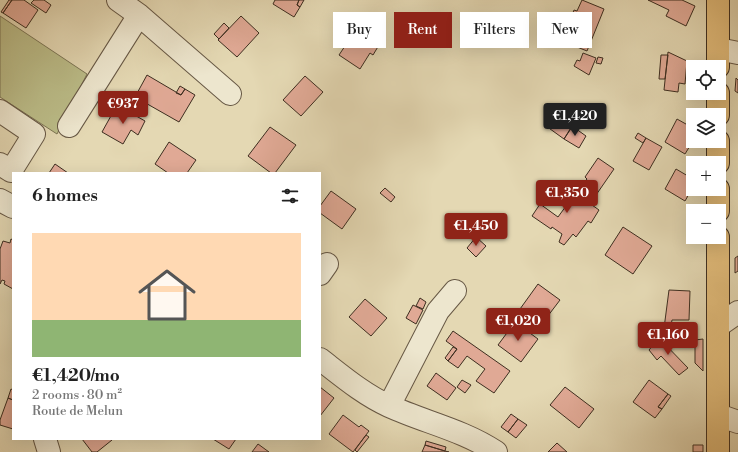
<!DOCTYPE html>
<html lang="en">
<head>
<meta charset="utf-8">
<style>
  body { margin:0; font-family:"Libre Bodoni",serif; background:#f6f6f6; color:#222; height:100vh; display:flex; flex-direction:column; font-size:15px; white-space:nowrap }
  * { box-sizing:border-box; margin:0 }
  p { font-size:13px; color:#767676 }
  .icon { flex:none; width:22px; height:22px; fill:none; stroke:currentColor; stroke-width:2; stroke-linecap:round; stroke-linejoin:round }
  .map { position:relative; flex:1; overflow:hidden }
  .details { position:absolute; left:12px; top:172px; width:309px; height:268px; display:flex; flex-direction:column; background:#fff; border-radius:0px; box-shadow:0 4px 16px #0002 }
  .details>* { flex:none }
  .top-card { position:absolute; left:333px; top:12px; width:345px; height:36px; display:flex; gap:8px }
  .buttons { position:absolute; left:686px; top:60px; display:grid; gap:8px }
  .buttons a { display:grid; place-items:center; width:40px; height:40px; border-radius:0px; background:#fff; box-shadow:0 4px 16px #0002; font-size:20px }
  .price { position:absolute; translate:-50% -34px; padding:0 9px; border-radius:4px; background:#8f2418; color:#fff; font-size:13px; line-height:26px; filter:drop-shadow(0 1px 2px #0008) }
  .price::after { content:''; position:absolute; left:50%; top:24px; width:12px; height:9px; margin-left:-6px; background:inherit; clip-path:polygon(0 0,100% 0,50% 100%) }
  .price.current { background:#222; color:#fff }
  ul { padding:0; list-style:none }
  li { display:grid; align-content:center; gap:8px; height:212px; padding:0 20px }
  li span { display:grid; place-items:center; height:124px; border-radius:0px; color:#555 }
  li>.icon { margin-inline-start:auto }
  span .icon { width:72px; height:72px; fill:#fffc; stroke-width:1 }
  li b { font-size:17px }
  h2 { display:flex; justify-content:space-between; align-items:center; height:48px; padding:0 20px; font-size:17px }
  .chip { padding:0 14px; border-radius:0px; background:#fff; box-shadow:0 4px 16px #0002; font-size:14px; line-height:36px }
  .chip.current { background:#8f2418; color:#fff }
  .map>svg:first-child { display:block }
  .green { fill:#bbbc88; stroke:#7c7554 }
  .building { fill:#e0a995; stroke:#3d2e20 }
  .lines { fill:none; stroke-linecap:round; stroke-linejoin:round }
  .minor-casing { stroke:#675845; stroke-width:24 }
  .major-casing { stroke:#3d2e20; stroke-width:24 }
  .minor { stroke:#ede6ce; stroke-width:22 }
  .major { stroke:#e2bc7a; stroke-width:22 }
</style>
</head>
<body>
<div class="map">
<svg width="738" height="452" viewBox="0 0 738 452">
  <rect width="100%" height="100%" fill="#e4d8b3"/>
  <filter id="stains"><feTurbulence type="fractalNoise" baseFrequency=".005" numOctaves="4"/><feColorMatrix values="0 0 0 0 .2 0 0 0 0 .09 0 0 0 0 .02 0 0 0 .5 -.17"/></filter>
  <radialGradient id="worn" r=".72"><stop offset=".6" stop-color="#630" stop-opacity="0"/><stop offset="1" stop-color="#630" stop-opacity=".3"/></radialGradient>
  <path class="green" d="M0 16 87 74 57 134 0 97Z"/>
  <path class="building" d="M9 0H12L3 13 1 12Z
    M12 0H24L38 10 26 28 3 13Z
    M34 0H44L51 5 46 13 31 3Z
    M275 0H299L297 5 300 7 294 17 273 4Z
    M299 0H304L300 7 297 5Z
    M582 0 604 9 587 51 562 41 574 10 577 11Z
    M648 0H682L695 6 686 26 666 16 669 10Z
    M241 16 259 33 237 57 218 40Z
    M224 23 229 28 219 39 214 34Z
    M352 28 379 45 373 55 370 53 360 69 339 55 345 46 343 45 348 39 346 37Z
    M668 52 687 61 685 84 679 83 678 92 664 90Z
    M583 53 596 58 589 75 574 66 577 60 580 61Z
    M661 55H668L665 79H659Z
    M598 57 603 58 601 64 596 63Z
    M147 75 181 95 185 89 195 95 179 122 135 97Z
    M305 76 323 92 301 116 283 100Z
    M736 78 738 80V93L735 91Z
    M180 86 185 89 181 95 176 93Z
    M117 105 145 121 138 135 131 130 123 144 102 132Z
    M553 116 572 127 564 139 546 126Z
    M677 119 693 128V141L685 154 665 142Z
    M572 126 586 136 579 148 564 139Z
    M270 127 296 145 275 173H271L248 156Z
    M638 133 646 138 643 143 635 138Z
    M646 138 662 147 649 170 633 161Z
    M169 142 196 160 187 173H168L155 164Z
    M598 158 614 169 596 195 582 185 587 179 585 177Z
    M55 164 68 173H49Z
    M676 169 693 179V187L685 201 665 189Z
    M556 181 575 194 573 197 583 204 585 200 599 210 591 223 588 221 576 237 573 234 564 245 559 242 562 234 552 227 551 229 532 216 540 204 558 217 566 206 548 193Z
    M385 188 395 197 391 202 380 193Z
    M331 191 356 209 342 229 320 213V206Z
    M623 227 652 246 633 274 605 255Z
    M476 237 486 246 476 257 467 248Z
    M11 239 13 240V289L4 284 5 281 2 280 0 284V249L3 241 10 243Z
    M738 256V271L735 273V258Z
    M538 284 560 300 541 325 520 309Z
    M669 290 690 291 689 320H672L669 337 663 336Z
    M420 298 426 302 423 309 416 306Z
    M365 299 387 318 371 336 349 317Z
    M413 305 423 310 416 324 406 318Z
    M515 322 538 339 521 362 498 345Z
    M453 331 510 371 494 393 476 381 485 369 467 356 458 368 448 361 457 349 446 341Z
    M659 338 688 368 679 375 661 356 657 360 649 350Z
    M703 339V371L695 363V340Z
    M453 347 457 349 448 361 445 358Z
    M436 373 456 388 447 400 427 386Z
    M462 380 471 385 465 393 457 387Z
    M649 380 668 394 658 407 662 409 655 418 633 402Z
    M320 387 334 398 320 416Z
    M565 387 594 409 579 428 550 405Z
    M11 389 13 390V400L8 398Z
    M668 394 671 396 662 409 658 407Z
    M8 398 13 400V429L0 425V420Z
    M511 414 518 419 508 432 501 427Z
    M343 415 359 427 361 425 369 431 353 452 329 434Z
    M518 419 527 425 516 438 508 432Z
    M366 435 369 437 357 452 355 450Z
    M82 439H112V440L97 452H92Z
    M213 439H236L229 449Z
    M426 441 446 447 445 451 425 445Z
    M557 443 567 452H548Z
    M258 444 269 452H252Z
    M425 445 445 451 449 452H422Z
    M693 445H703V452H693Z"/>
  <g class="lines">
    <g class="minor-casing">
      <path id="minor" d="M118 0 139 15 230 94
        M718 49 738 53
        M0 111 34 134 11 171 0 164
        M69 126 139 15
        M0 200 13 207
        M320 274 327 264
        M718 326 738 312
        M320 359C342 376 363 394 389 406 424 422 463 430 496 452
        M389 406 438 311 455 291
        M718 415 738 422
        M45 439 49 452"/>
    </g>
    <g class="major-casing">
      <path id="major" d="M718 67V0
        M718 93V115
        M718 141V163
        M718 189V211
        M718 237V452"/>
    </g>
    <use href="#minor" class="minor"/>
    <use href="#major" class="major"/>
  </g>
  <rect width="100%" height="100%" filter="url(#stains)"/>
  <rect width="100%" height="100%" fill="url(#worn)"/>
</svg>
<div class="buttons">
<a><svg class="icon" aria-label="locate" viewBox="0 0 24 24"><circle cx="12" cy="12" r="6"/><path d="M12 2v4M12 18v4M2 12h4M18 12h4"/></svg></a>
<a><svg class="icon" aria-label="layers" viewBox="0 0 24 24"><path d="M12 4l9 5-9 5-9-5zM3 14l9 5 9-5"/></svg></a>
<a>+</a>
<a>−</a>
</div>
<b class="price" style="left:123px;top:125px">€937</b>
<b class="price current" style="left:575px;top:137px">€1,420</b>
<b class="price" style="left:567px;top:214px">€1,350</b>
<b class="price" style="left:476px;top:247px">€1,450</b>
<b class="price" style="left:518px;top:342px">€1,020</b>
<b class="price" style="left:668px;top:356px">€1,160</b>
<div class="top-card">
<a class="chip">Buy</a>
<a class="chip current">Rent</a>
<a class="chip">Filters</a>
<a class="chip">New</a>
</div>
<section class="details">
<h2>6 homes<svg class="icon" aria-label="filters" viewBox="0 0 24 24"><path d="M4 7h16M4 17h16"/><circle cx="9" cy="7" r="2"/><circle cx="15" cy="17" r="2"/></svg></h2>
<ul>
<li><span style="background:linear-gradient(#ffd9b3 70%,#8fb573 0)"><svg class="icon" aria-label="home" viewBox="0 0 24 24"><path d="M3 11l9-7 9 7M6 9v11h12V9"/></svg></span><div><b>€1,420/mo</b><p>2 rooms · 80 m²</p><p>Route de Melun</p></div></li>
</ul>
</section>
</div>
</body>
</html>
